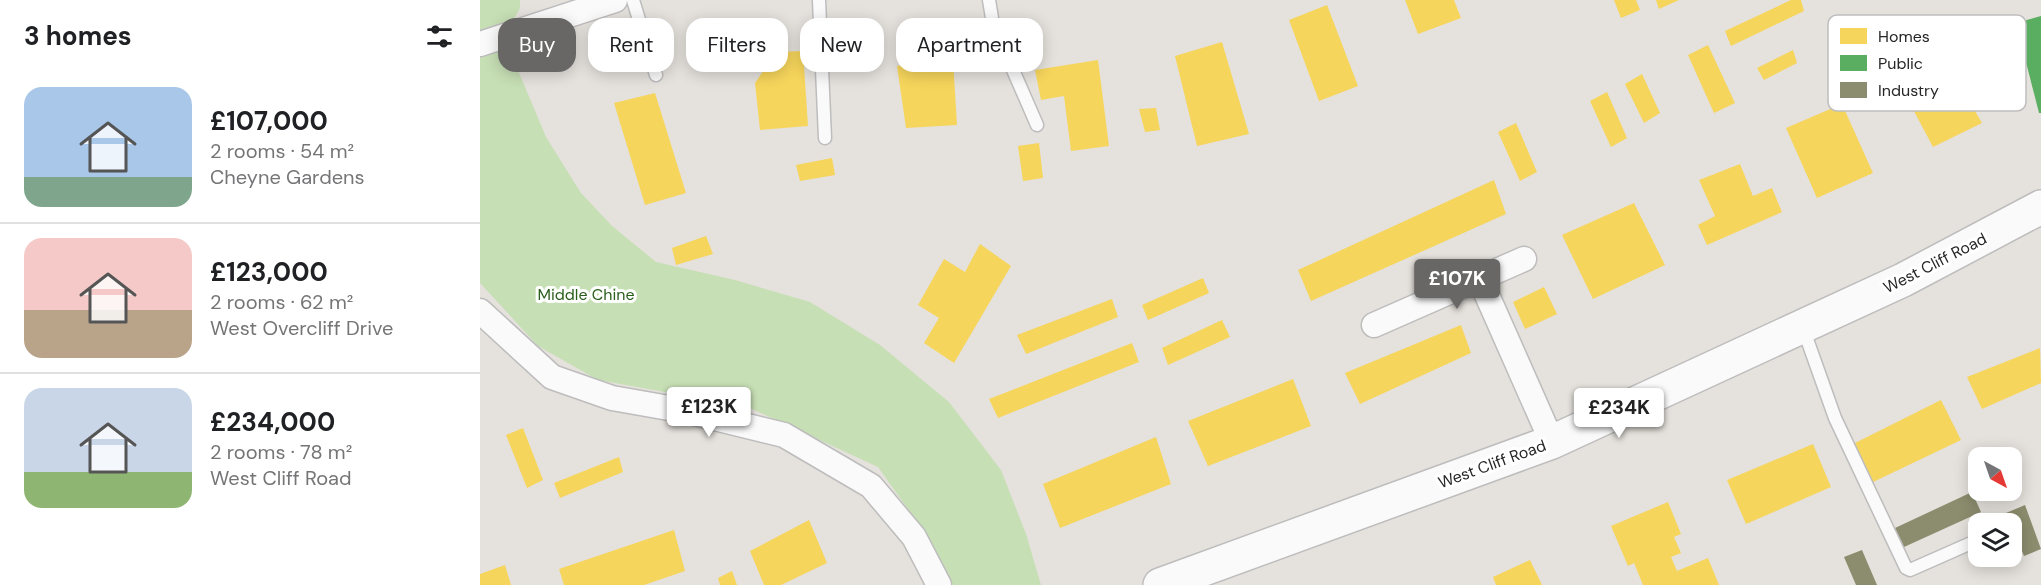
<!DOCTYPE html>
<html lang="en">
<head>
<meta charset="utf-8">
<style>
  body { margin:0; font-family:"DM Sans",sans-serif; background:#f2f2f2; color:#202124; height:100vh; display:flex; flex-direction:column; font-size:22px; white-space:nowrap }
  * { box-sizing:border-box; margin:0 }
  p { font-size:20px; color:#757577 }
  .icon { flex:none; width:33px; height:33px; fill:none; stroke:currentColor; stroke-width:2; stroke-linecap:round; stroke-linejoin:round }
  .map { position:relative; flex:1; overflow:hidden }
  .details { display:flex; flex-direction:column; background:#fff; width:480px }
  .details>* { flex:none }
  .top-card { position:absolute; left:18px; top:18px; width:570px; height:54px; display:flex; gap:12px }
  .needle { width:39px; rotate:140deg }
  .controls { position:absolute; left:1488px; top:447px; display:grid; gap:12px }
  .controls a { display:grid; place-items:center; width:54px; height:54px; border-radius:12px; background:#fff; box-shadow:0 3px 15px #0003; font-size:30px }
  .price { position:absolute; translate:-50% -51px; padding:0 14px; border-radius:6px; background:#fff; color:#222; font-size:20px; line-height:39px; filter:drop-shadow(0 2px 3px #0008) }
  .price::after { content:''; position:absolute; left:50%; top:36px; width:18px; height:14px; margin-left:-9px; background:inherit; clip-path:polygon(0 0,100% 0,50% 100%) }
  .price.on { background:#696766; color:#fff }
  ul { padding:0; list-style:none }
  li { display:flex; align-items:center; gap:18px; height:150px; padding:0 24px }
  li+li { border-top:2px solid #e0e0e0 }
  li span { display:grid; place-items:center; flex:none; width:168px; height:120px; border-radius:18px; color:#555 }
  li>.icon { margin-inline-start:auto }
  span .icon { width:72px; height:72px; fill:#fffc; stroke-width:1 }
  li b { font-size:26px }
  h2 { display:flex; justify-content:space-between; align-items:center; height:72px; padding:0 24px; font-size:26px }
  .pill { padding:0 21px; border-radius:18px; background:#fff; box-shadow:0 3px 15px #0003; font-size:21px; line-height:54px }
  .pill.on { background:#696766; color:#fff }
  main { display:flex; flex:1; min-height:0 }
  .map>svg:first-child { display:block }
  .green { fill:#c7dfb5 }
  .homes { fill:#f6d55c }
  .public { fill:#5aae61 }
  .industry { fill:#8c8c6e }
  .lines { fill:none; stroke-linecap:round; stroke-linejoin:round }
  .lane-casing { stroke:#bebdbd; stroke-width:15 }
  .street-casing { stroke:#bebdbd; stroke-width:27 }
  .secondary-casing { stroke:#bebdbd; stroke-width:36 }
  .lane { stroke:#fbfafa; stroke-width:12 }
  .street { stroke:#fbfafa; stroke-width:24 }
  .secondary { stroke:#fbfafa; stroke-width:33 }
  .labels { text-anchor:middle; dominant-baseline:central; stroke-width:6; stroke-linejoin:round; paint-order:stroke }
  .street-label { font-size:16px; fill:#262626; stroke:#fff }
  .park-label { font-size:16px; fill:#2a5f1b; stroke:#fff }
  .key { fill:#fff; stroke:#bebebe; stroke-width:1.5 }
  .key-label { font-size:16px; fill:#262626 }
</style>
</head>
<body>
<main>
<section class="details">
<h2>3 homes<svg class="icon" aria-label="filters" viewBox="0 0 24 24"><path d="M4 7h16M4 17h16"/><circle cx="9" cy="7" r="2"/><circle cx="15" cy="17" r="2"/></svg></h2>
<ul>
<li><span style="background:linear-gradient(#a9c7e8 75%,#7fa58c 0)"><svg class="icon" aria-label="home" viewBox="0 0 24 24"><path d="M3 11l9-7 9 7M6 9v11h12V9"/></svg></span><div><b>£107,000</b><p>2 rooms · 54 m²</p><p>Cheyne Gardens</p></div></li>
<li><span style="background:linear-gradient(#f6c9c9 60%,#b9a48a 0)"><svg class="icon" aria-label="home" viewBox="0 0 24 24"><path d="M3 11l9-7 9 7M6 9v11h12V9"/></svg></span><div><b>£123,000</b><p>2 rooms · 62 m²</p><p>West Overcliff Drive</p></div></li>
<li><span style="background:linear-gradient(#c9d6e8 70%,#8fb573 0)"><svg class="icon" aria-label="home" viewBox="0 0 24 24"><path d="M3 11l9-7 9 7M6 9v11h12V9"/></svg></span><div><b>£234,000</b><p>2 rooms · 78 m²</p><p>West Cliff Road</p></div></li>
</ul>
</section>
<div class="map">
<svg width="1561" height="585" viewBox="0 0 1561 585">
  <rect width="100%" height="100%" fill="#e5e1dc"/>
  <path class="green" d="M0 0H40V8L24 37 66 137 101 193 132 226 176 262 255 280 330 302 400 345 469 402 521 470 546 534 561 585H473L435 519 398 467 268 407 118 380 58 346 0 283Z"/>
  <path class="homes" d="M925 0H974L981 18 938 34Z
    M1134 0H1156L1160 10 1141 18Z
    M1176 0H1199L1179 9Z
    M1311 0H1321L1324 11 1251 46 1245 31Z
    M847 5 878 86 839 101 809 20Z
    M742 42 769 134 717 146 695 56Z
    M1455 43 1502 123 1453 147 1410 66Z
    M1228 45 1255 103 1234 113 1208 55Z
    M1313 50 1317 63 1284 80 1277 68Z
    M323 51 328 126 280 130 275 83 296 52Z
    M473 60 477 125 426 128 417 66Z
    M618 60 629 146 591 151 584 96 561 100 555 70Z
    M1162 74 1180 113 1164 123 1145 84Z
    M1127 92 1147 138 1131 147 1110 101Z
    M175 93 206 193 165 205 134 103Z
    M1362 104 1393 173 1337 198 1306 128Z
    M676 108 680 130 665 132 659 109Z
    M1036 123 1057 172 1040 181 1018 132Z
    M559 143 563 178 543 181 538 146Z
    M352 158 355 175 320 181 316 165Z
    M1260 164 1273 196 1292 188 1302 212 1227 245 1218 225 1235 216 1219 180Z
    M1014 180 1026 214 831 301 818 270Z
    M1154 203 1185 265 1113 299 1082 235Z
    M226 236 233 254 196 265 192 248Z
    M500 244 531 266 474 363 444 343 459 318 438 305 464 259 485 272Z
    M723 278 729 293 668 320 662 305Z
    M1064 287 1077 314 1045 329 1033 302Z
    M632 299 638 317 546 354 537 335Z
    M742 320 750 337 688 365 682 348Z
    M981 325 991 353 880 404 865 373Z
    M652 343 659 362 518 418 509 399Z
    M1560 348 1561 383 1502 409 1487 377Z
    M813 379 831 426 728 466 708 421Z
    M1461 400 1481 440 1391 483 1373 444Z
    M43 428 63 480 47 488 26 435Z
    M676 437 691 484 580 528 563 484Z
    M1333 444 1351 487 1266 524 1247 480Z
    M139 457 143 472 80 498 74 483Z
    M1188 502 1201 534 1194 537 1201 553 1191 557 1197 571 1228 558 1239 585H1163L1154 563 1148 566 1131 526Z
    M329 520 347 563 301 585H284L270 551Z
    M194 530 205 571 164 585H84L79 569Z
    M1050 560 1062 585H1016L1013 577Z
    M25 565 31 585H0V574Z
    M252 571 257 585H240L238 578Z"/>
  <path class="public" d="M1561 16V113H1559L1536 23Z"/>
  <path class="industry" d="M1492 492 1501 512 1424 547 1415 528Z
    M1545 505 1561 549 1544 556 1526 513Z
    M1516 515 1520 524H1499Z
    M1382 550 1397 585H1376L1364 557Z"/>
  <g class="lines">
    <g class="lane-casing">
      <path id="lane" d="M153 0 176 75
        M339 0 345 138
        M509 0 513 24 557 125
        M1323 328 1355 418 1426 568 1430 570 1498 540"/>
    </g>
    <g class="street-casing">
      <path id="street" d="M0 44 135 0
        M999 277 1072 442
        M0 311 72 377 132 398 206 411 304 435 391 486 434 537 459 585
        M894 325 1044 259"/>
    </g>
    <g class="secondary-casing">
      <path id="secondary" d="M680 585 1072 442 1423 280 1561 207"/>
    </g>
    <use href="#lane" class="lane"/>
    <use href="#street" class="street"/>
    <use href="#secondary" class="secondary"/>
  </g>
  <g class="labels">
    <g class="street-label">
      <text transform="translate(1455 263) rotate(-27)">West Cliff Road</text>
      <text transform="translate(1012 464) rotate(-20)">West Cliff Road</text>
    </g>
    <g class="park-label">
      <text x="106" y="294">Middle Chine</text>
    </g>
  </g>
  <rect x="1348" y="15" width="198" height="96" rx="9" class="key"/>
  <rect x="1360" y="28" width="27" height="16" fill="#f6d55c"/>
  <rect x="1360" y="55" width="27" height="16" fill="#5aae61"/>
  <rect x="1360" y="82" width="27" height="16" fill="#8c8c6e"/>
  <g class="key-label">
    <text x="1398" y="42">Homes</text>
    <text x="1398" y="69">Public</text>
    <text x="1398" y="96">Industry</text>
  </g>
</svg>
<div class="controls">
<a><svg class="needle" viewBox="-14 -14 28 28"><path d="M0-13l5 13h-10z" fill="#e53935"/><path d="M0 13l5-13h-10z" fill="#757577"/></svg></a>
<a><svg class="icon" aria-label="layers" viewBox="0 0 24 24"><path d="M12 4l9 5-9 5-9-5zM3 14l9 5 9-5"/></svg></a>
</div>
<b class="price on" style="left:977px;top:310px">£107K</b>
<b class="price" style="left:229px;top:438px">£123K</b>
<b class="price" style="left:1139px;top:439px">£234K</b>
<div class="top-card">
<a class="pill on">Buy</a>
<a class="pill">Rent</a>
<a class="pill">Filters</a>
<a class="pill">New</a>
<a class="pill">Apartment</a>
</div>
</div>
</main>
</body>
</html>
